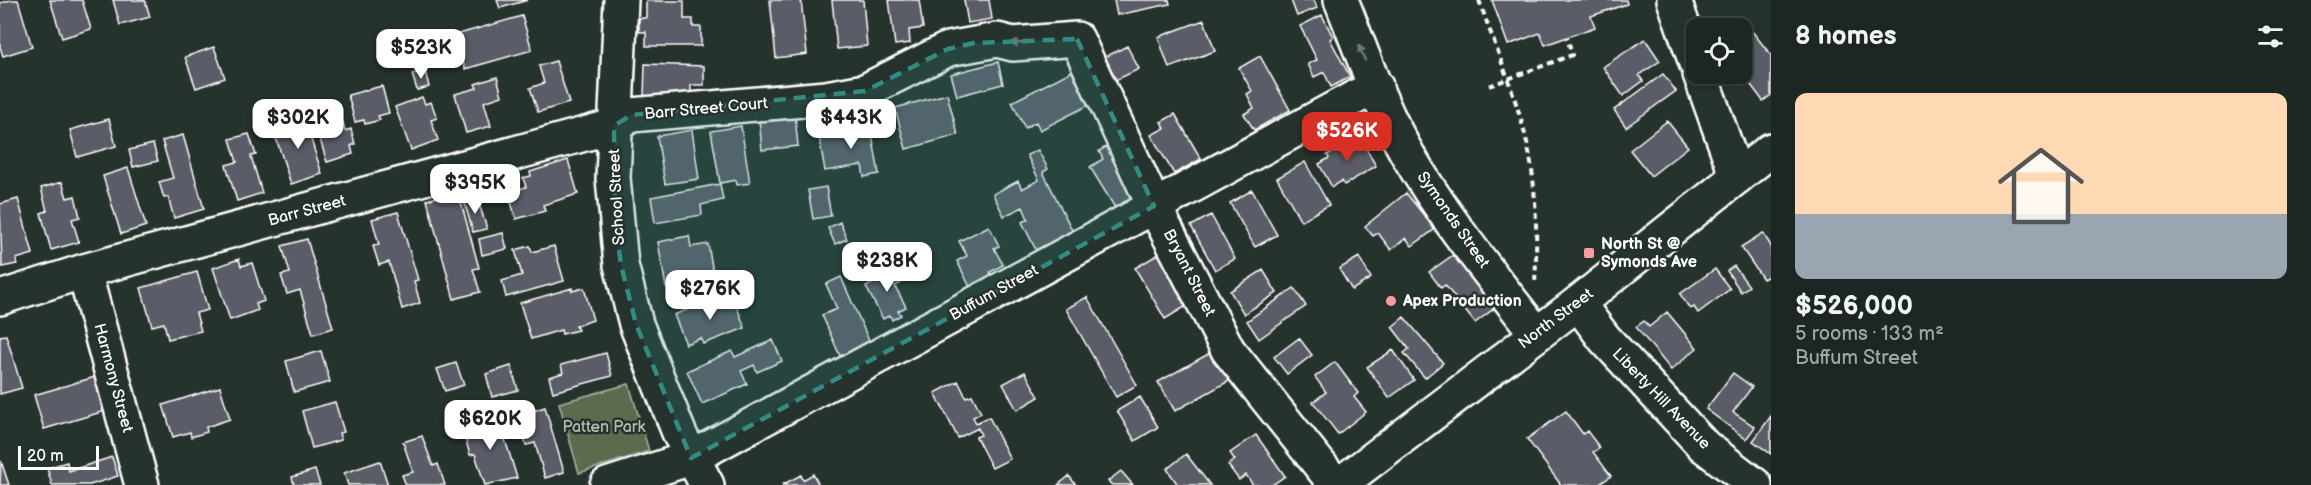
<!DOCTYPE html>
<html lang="en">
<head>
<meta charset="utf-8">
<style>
  body { margin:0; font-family:"Balsamiq Sans",sans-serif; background:#29322f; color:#f1f3f6; height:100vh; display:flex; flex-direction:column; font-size:22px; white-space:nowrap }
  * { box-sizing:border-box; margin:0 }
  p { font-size:20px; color:#a0a5a5 }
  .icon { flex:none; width:33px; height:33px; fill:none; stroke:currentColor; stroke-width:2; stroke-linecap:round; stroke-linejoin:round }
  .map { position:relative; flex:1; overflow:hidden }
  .sheet { display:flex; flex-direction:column; background:#1c2622; width:540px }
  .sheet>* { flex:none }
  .tools { position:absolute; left:1686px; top:18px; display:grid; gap:12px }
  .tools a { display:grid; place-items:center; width:66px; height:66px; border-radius:12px; background:#1c2622; box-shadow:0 3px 9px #0003,0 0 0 2px #3a4340; font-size:30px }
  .scale { position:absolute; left:18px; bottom:15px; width:81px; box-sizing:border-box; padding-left:6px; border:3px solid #fff; border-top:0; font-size:16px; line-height:21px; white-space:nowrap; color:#fff; -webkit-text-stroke:4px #26332d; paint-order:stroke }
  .price { position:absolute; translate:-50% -51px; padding:0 14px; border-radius:12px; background:#fff; color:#222; font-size:20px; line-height:39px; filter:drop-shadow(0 2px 3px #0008) }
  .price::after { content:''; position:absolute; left:50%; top:36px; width:18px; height:14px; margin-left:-9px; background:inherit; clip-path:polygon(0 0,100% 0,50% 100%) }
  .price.active { background:#d93025; color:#fff }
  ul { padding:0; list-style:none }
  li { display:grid; align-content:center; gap:12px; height:318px; padding:0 24px }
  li+li { border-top:2px solid #3a4340 }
  li span { display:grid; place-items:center; height:186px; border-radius:12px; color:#555 }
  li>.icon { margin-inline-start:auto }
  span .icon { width:108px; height:108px; fill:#fffc; stroke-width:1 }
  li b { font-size:26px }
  h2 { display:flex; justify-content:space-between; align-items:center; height:72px; padding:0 24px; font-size:26px }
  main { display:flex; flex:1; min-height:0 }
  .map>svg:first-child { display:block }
  .green { fill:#5b6b4d; stroke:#adb5a6; stroke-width:1.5 }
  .building { fill:#5a5c68; stroke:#fff; stroke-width:1.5 }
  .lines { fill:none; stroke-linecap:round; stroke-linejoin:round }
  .minor-casing { stroke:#fff; stroke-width:38 }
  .major-casing { stroke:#fff; stroke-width:38 }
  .highway-casing { stroke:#fff; stroke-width:38 }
  .path { stroke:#fff; stroke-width:4; stroke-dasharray:6 4.5; stroke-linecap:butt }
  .minor { stroke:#26332d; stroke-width:33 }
  .major { stroke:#26332d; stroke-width:33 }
  .highway { stroke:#26332d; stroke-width:33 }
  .oneway { fill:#727a76 }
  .marked { fill:#338b84; fill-opacity:0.2; stroke:#338b84; stroke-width:4.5; stroke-dasharray:12 8; stroke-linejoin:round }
  .poi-dot { fill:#ff9aa2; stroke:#26332d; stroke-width:2 }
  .labels { text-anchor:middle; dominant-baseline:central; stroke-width:5; stroke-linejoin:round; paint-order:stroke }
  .street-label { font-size:16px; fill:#fff; stroke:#26332d }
  .poi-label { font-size:16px; font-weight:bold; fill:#fff; stroke:#26332d; text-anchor:start }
  .park-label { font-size:16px; fill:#b5bcaf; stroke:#26332d }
</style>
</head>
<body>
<main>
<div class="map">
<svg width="1771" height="485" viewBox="0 0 1771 485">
  <rect width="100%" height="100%" fill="#26332d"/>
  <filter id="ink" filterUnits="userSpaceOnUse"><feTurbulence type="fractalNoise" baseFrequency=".0167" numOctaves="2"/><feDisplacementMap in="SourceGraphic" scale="12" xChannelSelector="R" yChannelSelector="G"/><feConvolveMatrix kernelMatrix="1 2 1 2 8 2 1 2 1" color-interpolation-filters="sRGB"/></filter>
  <g filter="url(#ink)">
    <path class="green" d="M629 384 649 451 579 473 559 403Z"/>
    <path class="building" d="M11 0H18L32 47 3 56 0 47V3Z
      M50 0H82L91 29 62 38Z
      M113 0H145L150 17 120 25Z
      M497 0H528L500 8Z
      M770 0H801L807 54 776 58Z
      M832 0H863L867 46 837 49Z
      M889 0H919L923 28 909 30 910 43 895 45Z
      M964 0H989L992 19 968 23Z
      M1114 0H1169L1170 4 1117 15Z
      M1291 0H1314L1317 8 1297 16Z
      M1492 0H1626L1627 4 1591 16 1595 27 1545 45 1540 33 1508 45Z
      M646 1H684V19H693V27H701V46H646V32H639V18H646Z
      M1322 15 1333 37 1330 39 1350 77 1331 87 1324 72 1314 77 1308 64 1317 60 1300 26Z
      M522 16 532 50 465 69 455 35Z
      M1204 20 1215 51 1169 68 1158 37Z
      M1751 30 1771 55V95L1763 101 1742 73V38Z
      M1645 39 1660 61 1639 75 1643 81 1623 96 1603 67Z
      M1127 46 1139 69 1116 80 1105 57Z
      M214 47 225 78 196 88 185 57Z
      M1260 56 1290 110 1254 130 1244 114 1254 108 1247 94 1252 91 1239 68Z
      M556 61 569 103 538 112 530 88 544 83 539 66Z
      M998 62 1003 84 957 96 951 74Z
      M645 64 704 66V85H691V97L644 96Z
      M425 70 429 87 417 90 412 74Z
      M1074 70 1091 104 1040 130 1036 122 1025 128 1012 102Z
      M1663 74 1676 91 1626 127 1614 110Z
      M497 77 502 96 484 102 491 126 466 133 455 94 477 88 475 84Z
      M382 86 389 113 378 116 380 120 365 124 364 120 355 122 348 95Z
      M947 94 958 135 906 149 895 108Z
      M422 97 425 104 431 102 437 118 431 120 438 140 411 150 395 107Z
      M302 111 322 174 291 184 275 135 292 130 287 116Z
      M1175 114 1201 159 1174 174 1151 135 1165 128 1161 122Z
      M795 116 798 146 762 150 759 119Z
      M109 119 116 146 77 157 70 130Z
      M1667 121 1688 147 1651 176 1630 150Z
      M343 122 345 131 351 129 355 144 351 146 353 154 327 162 317 130Z
      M870 123 879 174 864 177 862 165 825 171 819 137 846 133 845 127Z
      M741 126 750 183 737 185 736 180 720 183 711 131Z
      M692 130 699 179 665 184 657 136Z
      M249 134 256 155 251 156 262 193 237 201 226 165 237 162 230 139Z
      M183 135 204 209 174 218 168 197 164 198 159 182 173 178 162 141Z
      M1359 136 1376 166 1344 185 1342 181 1332 187 1319 164 1329 158 1327 155Z
      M1113 143 1144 194 1117 211 1090 167 1103 159 1099 151Z
      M153 144 158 161 133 167 129 150Z
      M1038 150 1048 169 1043 172 1073 232 1036 250 1022 222 1028 219 1023 207 1004 216 993 194 1018 181 1022 189 1039 180 1027 155Z
      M568 160 578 194 543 205 545 211 516 219 508 192 526 187 523 178 531 176 530 172Z
      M1305 162 1329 205 1301 221 1277 178Z
      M128 168 146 226 121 234 103 176Z
      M62 182 67 198 75 196 80 217 72 219 79 242 51 250 41 213 47 211 41 188Z
      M720 184 723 200 701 205 702 215 655 223 651 197Z
      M826 187 831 216 813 219 808 190Z
      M1252 190 1277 235 1255 247 1230 203Z
      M458 191 479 268 473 269 480 292 454 299 427 200Z
      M1406 193 1435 229 1412 246 1406 238 1391 250 1378 233 1373 236 1365 226Z
      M477 197 487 229 473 232 464 201Z
      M18 199 33 254 16 259 17 264 2 267 0 204Z
      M398 212 418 280 414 281 420 303 402 309 389 262 379 265 373 246 379 245 372 219Z
      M1211 215 1235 259 1215 270 1191 226Z
      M840 222 847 239 835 244 828 228Z
      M989 226 999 246 994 248 1003 265 990 272 993 278 971 289 957 261 967 256 959 241Z
      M503 233 507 249 482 255 479 239Z
      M1763 233 1771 246V275L1763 279 1741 247Z
      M689 236 691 247 708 244 714 278 666 287 658 242Z
      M307 239 333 328 313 334 300 290 287 294 281 275 290 273 282 246Z
      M530 246 532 252 554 246 564 281 506 297 502 281 522 275 515 250Z
      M1164 251 1193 302 1165 319 1135 268Z
      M1456 253 1496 307 1475 323 1445 285 1441 288 1429 272Z
      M1359 257 1371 278 1352 290 1339 269Z
      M239 259 241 266 252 263 264 301 256 304 258 310 230 320 213 268Z
      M891 264 901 283 895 286 906 307 898 311 901 315 892 320 890 315 883 319 866 287 878 280 874 273Z
      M1734 266 1749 286 1741 292 1727 271Z
      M1715 269 1730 289 1698 313 1694 307 1690 309 1680 294Z
      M1263 270 1277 293 1244 314 1230 291Z
      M197 272 208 310 196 313 201 331 168 339 164 323 152 326 141 288Z
      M841 277 870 343 840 356 822 315 837 309 826 284Z
      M572 288V291L584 288 593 320 576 326 578 330 562 334 561 330 531 339 520 303Z
      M1294 288 1306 306 1259 339 1247 321Z
      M733 297 745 328 703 344 701 338 686 344 674 315 708 301 710 306Z
      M1087 297 1137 385 1116 397 1066 309Z
      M1667 312 1697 348 1671 370 1636 327 1644 321 1649 327Z
      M1404 317 1443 363 1425 378 1404 353 1409 349 1392 327Z
      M6 335 22 388 0 394V336Z
      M1299 338 1312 355 1287 374 1274 357Z
      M773 340 782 361 757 372 754 365 741 371 747 384 702 404 687 371 732 351 735 357Z
      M1219 348 1236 377 1175 411 1158 382Z
      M1393 350 1414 380 1389 398 1367 367Z
      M321 351 330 382 294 392 286 361Z
      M606 353 612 376 553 392 549 377 563 373 561 365Z
      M1335 362 1358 393 1354 397 1366 412 1338 434 1313 402 1326 392 1315 377Z
      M456 363 464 385 445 391 437 369Z
      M511 366 518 390 492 397 486 374Z
      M1025 372 1039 397 1017 410 1003 384Z
      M1733 373 1752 387 1733 412 1755 427 1746 439 1706 409Z
      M95 377 105 411 44 429 34 395Z
      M958 381 966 397 972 395 981 413 973 417 976 423 989 417 1010 459 992 468 976 437 981 435 978 428 958 438 935 393Z
      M220 387 230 419 206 427 207 432 191 437 190 432 173 437 163 405Z
      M1140 397 1158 427 1135 441 1117 411Z
      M335 402 344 432 339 433 341 440 312 448 302 411Z
      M545 407 564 472 545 478 535 443 526 445 517 416Z
      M1566 411 1583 434 1587 431 1600 448 1593 452 1611 476 1598 485H1561L1527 439Z
      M1771 416V454L1753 441Z
      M498 417 517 478 485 485 475 454 470 455 462 428Z
      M1256 435 1285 476 1272 485H1253L1246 475 1239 480 1228 465 1235 460 1230 453Z
      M422 436 433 466 438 464 445 485H406L402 475 413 472 403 442Z
      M1186 454 1210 485H1178L1167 469Z
      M112 457 118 476 90 485H52L47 468 67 462 69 471Z
      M1 461 9 485H0Z
      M380 461 388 485H348L344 473Z
      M315 470 320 485H294L292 477Z
      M1121 471 1133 485H1112L1108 481Z
      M813 474 819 485H782L801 475 803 480Z
      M1069 476 1076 485H1058Z"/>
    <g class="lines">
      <g class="minor-casing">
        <path id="minor" d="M621 0 613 178 621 265 636 324 680 435 707 485
          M1341 0C1362 52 1380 107 1408 155 1444 218 1492 276 1536 333
          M1674 0 1696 63
          M1700 74 1737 177
          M84 271 142 485
          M0 298 84 271 614 126 631 115 826 98 865 91 948 49 997 40 1013 44 1077 39 1154 206 1228 350 1336 485
          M607 485 691 458 1376 86"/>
      </g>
      <g class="major-casing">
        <path id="major" d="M1578 303 1604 338 1704 446 1755 485"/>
      </g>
      <g class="highway-casing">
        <path id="highway" d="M1339 485 1578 303 1771 150"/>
      </g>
      <path class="path" d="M1479 0C1497 53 1522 108 1531 163 1537 204 1537 243 1535 284
        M1489 86 1572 55 1567 37"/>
      <use href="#minor" class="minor"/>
      <use href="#major" class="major"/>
      <use href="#highway" class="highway"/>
    </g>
    <defs><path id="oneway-solid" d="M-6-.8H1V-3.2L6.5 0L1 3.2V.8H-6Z" transform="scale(1.5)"/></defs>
    <g class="oneway">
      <use href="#oneway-solid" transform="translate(1019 43) rotate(-179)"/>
      <use href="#oneway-solid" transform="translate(1362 53) rotate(-112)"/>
    </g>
  </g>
  <path class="marked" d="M1077 39 1154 206 691 458 636 324 621 265 615 219 614 126 631 115 865 91 948 49 974 43Z"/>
  <g class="poi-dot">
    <rect x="1583" y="247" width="12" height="12" rx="3"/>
    <circle cx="1391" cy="301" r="6"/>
  </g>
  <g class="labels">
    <g class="street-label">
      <text transform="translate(706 109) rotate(-5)">Barr Street Court</text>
      <text transform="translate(617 197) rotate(-93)">School Street</text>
      <text transform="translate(307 211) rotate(-15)">Barr Street</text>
      <text transform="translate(1453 220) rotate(55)">Symonds Street</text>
      <text transform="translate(1189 273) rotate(63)">Bryant Street</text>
      <text transform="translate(994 293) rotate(-29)">Buffum Street</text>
      <text transform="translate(1556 319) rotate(-37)">North Street</text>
      <text transform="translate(113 378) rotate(75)">Harmony Street</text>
      <text transform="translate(1661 399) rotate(46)">Liberty Hill Avenue</text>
    </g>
    <g class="poi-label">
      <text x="1601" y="244">North St @<tspan x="1601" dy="18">Symonds Ave</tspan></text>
      <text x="1403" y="301">Apex Production</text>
    </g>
    <g class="park-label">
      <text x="604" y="427">Patten Park</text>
    </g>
  </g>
</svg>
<div class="tools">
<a><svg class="icon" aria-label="locate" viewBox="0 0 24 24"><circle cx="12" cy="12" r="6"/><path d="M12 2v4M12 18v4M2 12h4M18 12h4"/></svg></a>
</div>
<div class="scale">20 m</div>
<b class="price" style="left:421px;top:80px">$523K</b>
<b class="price" style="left:298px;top:150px">$302K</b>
<b class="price" style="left:851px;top:150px">$443K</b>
<b class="price active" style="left:1347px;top:163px">$526K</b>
<b class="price" style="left:475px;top:215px">$395K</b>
<b class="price" style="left:887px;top:293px">$238K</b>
<b class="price" style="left:710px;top:321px">$276K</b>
<b class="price" style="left:490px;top:451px">$620K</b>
</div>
<section class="sheet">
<h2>8 homes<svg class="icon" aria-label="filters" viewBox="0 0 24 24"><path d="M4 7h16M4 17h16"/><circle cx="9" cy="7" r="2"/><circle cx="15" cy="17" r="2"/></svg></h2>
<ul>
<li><span style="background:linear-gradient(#ffd9b3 65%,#9aa5b1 0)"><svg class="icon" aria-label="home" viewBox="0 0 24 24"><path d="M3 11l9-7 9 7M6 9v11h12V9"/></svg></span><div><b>$526,000</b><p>5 rooms · 133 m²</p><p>Buffum Street</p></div></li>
</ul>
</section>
</main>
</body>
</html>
